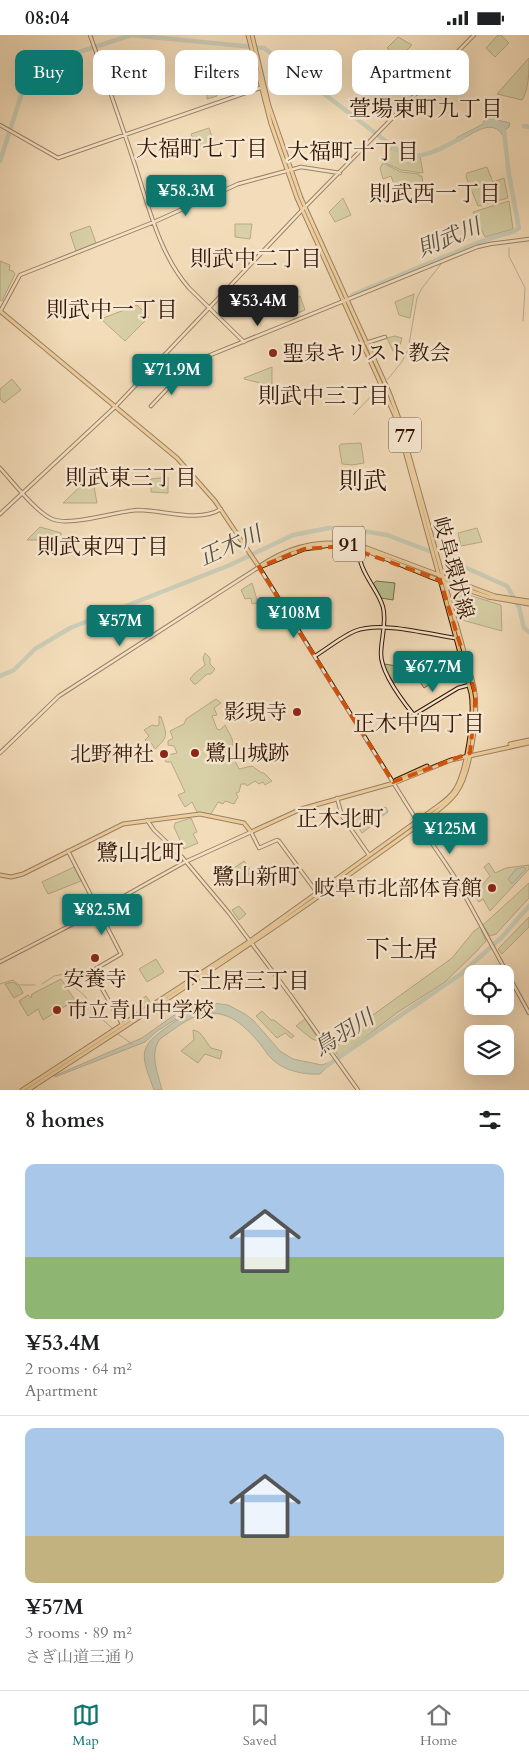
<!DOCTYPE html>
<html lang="en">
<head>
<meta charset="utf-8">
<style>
  body { margin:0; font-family:Cardo,"Noto Serif JP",serif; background:#f6f6f6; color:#202124; height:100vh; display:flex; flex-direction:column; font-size:19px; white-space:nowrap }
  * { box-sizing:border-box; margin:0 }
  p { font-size:16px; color:#757577 }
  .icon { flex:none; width:28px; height:28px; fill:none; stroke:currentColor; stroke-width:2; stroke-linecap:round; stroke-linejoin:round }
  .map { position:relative; height:1055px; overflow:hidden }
  .side { display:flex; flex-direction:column; background:#fff; flex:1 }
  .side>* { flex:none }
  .guide { position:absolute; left:15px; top:15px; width:500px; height:45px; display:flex; gap:10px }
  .controls { position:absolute; left:464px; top:930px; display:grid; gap:10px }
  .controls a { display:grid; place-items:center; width:50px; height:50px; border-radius:10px; background:#fff; box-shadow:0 5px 20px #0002; font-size:25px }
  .price { position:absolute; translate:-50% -42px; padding:0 11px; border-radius:5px; background:#0f766e; color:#fff; font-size:16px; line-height:32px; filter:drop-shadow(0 1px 2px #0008) }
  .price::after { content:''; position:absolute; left:50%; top:30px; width:15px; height:11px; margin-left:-8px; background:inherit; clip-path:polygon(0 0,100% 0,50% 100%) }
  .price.current { background:#222; color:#fff }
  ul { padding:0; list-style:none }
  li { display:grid; align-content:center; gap:10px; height:265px; padding:0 25px }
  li+li { border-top:1px solid #e0e0e0 }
  li span { display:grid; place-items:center; height:155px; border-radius:10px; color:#555 }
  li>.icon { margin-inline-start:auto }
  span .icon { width:90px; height:90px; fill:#fffc; stroke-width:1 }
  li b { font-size:21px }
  h2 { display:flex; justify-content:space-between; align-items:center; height:60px; padding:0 25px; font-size:21px }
  .chip { padding:0 18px; border-radius:10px; background:#fff; box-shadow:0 5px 20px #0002; font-size:18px; line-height:45px }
  .chip.current { background:#0f766e; color:#fff }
  .status { display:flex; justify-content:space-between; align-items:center; height:35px; padding:0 25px; background:#fff; direction:ltr }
  .status svg { height:14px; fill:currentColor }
  .tabs { display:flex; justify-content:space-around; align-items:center; height:70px; border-top:1px solid #e0e0e0; background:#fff; font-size:14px; color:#757577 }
  .tabs a { display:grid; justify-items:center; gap:2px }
  .tabs .current { color:#0f766e }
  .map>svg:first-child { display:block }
  .green { fill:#b9c191; stroke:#766a48 }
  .water { fill:#9bbbb2; stroke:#71786b }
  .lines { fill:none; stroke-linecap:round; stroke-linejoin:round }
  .stream { stroke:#71786b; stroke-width:1 }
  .river { stroke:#9bbbb2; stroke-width:4.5 }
  .secondary-casing { stroke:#321300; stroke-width:4.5 }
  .primary-casing { stroke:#321300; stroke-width:5 }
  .secondary { stroke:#f7e8d2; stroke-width:2.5 }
  .primary { stroke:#eabe7c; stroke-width:3 }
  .marked { fill:none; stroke:#d6520b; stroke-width:4; stroke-dasharray:10 6; stroke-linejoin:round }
  .poi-dot { fill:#8f2418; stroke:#f7e8d2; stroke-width:2 }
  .labels { text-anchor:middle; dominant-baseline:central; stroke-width:5; stroke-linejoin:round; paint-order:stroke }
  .shield { fill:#f7e8d2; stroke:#6d533f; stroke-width:1 }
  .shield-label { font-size:20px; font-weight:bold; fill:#321300 }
  .poi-label { font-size:21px; fill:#321300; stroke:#f7e8d2; text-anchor:start }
  .street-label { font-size:21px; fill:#321300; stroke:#f7e8d2 }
  .neighbourhood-label { font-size:22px; fill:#321300; stroke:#f7e8d2 }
  .water-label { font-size:22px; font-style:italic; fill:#574e3e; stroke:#f7e8d2 }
  .quarter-label { font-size:24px; fill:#321300; stroke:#f7e8d2 }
</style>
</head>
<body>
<div class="status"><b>08:04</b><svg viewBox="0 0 49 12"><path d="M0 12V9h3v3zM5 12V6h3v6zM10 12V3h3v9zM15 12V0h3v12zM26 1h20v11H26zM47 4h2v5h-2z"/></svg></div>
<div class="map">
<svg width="529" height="1055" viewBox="0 0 529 1055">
  <rect width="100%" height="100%" fill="#f3dcb9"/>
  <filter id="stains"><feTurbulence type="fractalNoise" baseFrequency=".004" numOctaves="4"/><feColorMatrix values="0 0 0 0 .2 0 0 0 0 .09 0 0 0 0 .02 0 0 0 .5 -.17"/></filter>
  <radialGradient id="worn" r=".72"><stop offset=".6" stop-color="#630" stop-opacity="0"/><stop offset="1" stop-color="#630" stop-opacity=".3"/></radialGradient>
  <path class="green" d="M498 0H501L509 8 495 22 486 13Z
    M398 2 412 10 399 23 387 13Z
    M529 23C529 37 529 54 522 65L497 59Z
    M216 49 217 61 207 64V55Z
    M209 93 214 108 196 113 191 99Z
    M392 113C401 120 409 123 420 121L423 138 401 135 379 125Z
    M383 128 401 137 419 139V141H422L423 149 398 160 391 141 383 144 380 133Z
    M487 132 493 147 504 143 508 163 478 171 466 142 467 138Z
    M343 163 351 180 335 187 329 177Z
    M509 166 513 194 485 202 473 177Z
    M235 189H252L250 204 235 202Z
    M90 191 96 208 76 216 70 198Z
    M0 226 10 230 9 235 13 236 15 239 2 266 0 265Z
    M414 259 410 283 399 280 395 267Z
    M300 261 305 275 287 282 282 269Z
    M137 270 149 282 125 306 101 284Z
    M395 301 402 303 399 314 393 316 387 303Z
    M272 332V351L244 344V343Z
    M12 344 21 355 4 368 0 364V354Z
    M361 408 364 428 352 430 342 429 339 411 341 409Z
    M92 440 97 468H63Z
    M168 442V458L151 457V444Z
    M40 492 61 498V502L40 505H27Z
    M477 493 482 507 461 511 458 498Z
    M376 546 395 548 393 565 381 563 373 549Z
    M252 548 258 568 252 569 251 563 245 564 241 555Z
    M459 557 501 570 502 596 462 585 456 560Z
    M205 618 210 623V629L215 634 211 639H207L196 649H194L190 644 194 639 205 630 203 623Z
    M384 629 424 635 432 648 424 653 418 644 412 648 408 641 394 648 385 634Z
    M216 664 221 668 214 673 217 680 212 681 217 694 220 695 225 690 226 692C230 700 237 709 230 716L239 734 252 731 262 738H264L272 746 265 750 263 747 259 749 255 746 247 751 246 749H241L239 757 236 758 238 762 234 769 225 766 223 769 218 767 211 779 197 777 192 767 185 772 178 760 185 757 171 727H166L163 721 177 718 174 711 168 710V706L173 703 170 696 184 689 186 684Z
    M159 681 161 682C168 702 168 702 153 716L154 712 151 708 148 709 145 705 149 701 144 695 152 690 156 691 159 690Z
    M365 777 374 789 362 798 351 781Z
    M191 783 197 797 193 799 198 808 184 814 174 792 175 788Z
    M244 826 252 837 235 850 227 838Z
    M489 828 495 838 506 833 529 830V834L490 876 483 864 479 867 470 854 479 850 481 851 490 841 484 832Z
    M74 832 81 846 48 859 42 847Z
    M529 848V863L496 899 490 901 483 890Z
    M239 871 246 879 239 885 232 875Z
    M529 882V892L502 919 498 914Z
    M480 892 486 906 476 917 445 947 398 977 339 1022 334 1014 355 993 452 923 474 896Z
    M156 924 164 937 147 947 139 934Z
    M61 944 75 965 43 985 38 974 28 981 19 966 28 960 31 963 32 959Z
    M13 947 20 952 23 958 14 963 5 949Z
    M146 961 151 968 141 975 136 969Z
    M262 976 271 985H274L294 1001 291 1003 285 998 277 1003 256 981Z
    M305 984 320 1007 312 1004 296 991Z
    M193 995C202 996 205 1006 211 1013L222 1016 220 1024 205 1019 198 1028 181 1016 194 1005Z"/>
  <path class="water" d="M493 69H498L497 85 510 88 509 92 505 95V101H503C493 82 472 99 459 106L456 103 483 89 489 72Z
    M386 772 388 777 375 786 369 777Z
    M524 832 526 834 512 849 508 844 516 834Z
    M213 968 228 970 245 979 253 985 280 1016 293 1024 322 1030 333 1026 320 1039C304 1040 285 1036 273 1025 268 1021 265 1015 261 1010 246 992 229 974 203 979 187 983 173 995 160 1004 149 1019 158 1038 162 1055H154C142 1021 136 1014 167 992 174 987 182 982 186 978L157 996 145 1007 55 1042 54 1041 142 1003 184 973Z"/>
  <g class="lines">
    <path class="stream" d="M509 200V197
      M509 213V221L525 253 523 286
      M387 345 401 328 408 315 417 263 422 253 442 228
      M353 380 380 352
      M0 949 13 945 19 950H35
      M42 949 54 941 65 939 71 949 85 961 93 976 112 993
      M118 999 132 1009"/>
    <path class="river" d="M524 91 529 92
      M0 126 30 33 131 0 264 13 391 110C395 113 400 117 405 119 423 126 447 110 463 102
      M352 260 485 205 515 196 519 193 509 140 504 96
      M446 524 507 551 519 572 524 593 529 597
      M0 641 14 635 35 614 70 593 230 530 293 500 329 493H345L387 500 432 517
      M325 1032 461 939 502 902 529 871"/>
    <g class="secondary-casing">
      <path id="secondary" d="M90 0C105 42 120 85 134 127 148 169 159 219 189 253L244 307
        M0 90 58 123 263 52
        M0 277 20 240 154 187 238 149 301 132 340 138
        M366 308 385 302
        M151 371 187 333 198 325 477 212 490 209 529 204
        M0 433C13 447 36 477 52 484 71 492 116 476 138 475 164 475 199 488 221 474
        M0 479 116 371 305 172 474 0
        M362 493C360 505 357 519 362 531 367 545 379 558 383 572 387 588 381 603 381 619 381 638 401 664 413 679H415L458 653 469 650
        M315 621C328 613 341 602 355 596 381 586 428 599 455 603
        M0 718 59 661 259 532 419 789 454 841 529 978
        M337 763 342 781 369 820
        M147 785 154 795 182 822 229 878 291 961 358 1055
        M68 816 121 919 92 936 122 989
        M0 927 94 878 185 827 251 797 259 813 277 805 279 806 318 859"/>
    </g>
    <g class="primary-casing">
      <path id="primary" d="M0 276 177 423 215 466 259 532
        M262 531 304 514 330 510 345 511 367 516 433 543 488 562 529 569
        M259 532C265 527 272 524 279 520 309 506 336 505 367 513L495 561 529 566
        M510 709 529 705
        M396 745 427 731
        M0 840 11 842 23 839 123 789 200 779 244 788 251 797 301 774 394 748 451 725 529 708
        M22 1055 250 906 438 771C445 766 451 761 455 755 467 736 475 680 471 658L396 383 297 163 271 89 248 0
        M28 1055C141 981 254 909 364 829 384 815 405 800 425 785 436 777 448 769 456 758 471 738 479 677 474 652L398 381 389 357 301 163 269 71 252 0"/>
    </g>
    <use href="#secondary" class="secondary"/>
    <use href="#primary" class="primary"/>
  </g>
  <path d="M0 0H529V1055H0ZM345 511 440 545 476 660 470 718 393 747 259 532 304 514Z" fill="#f3dcb9" fill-opacity=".55" fill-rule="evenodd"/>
  <path class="marked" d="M345 511 440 545 476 660 470 718 393 747 259 532 304 514Z"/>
  <g class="poi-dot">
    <circle cx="273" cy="318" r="5"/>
    <circle cx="297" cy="677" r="5"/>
    <circle cx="195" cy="718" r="5"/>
    <circle cx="164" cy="719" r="5"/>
    <circle cx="492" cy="853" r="5"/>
    <circle cx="95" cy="923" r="5"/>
    <circle cx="57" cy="975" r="5"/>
  </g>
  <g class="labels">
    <g class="shield">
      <rect x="389" y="382.5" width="32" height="35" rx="4"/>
      <rect x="333" y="491.5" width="32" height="35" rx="4"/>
    </g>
    <g class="shield-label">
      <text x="405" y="400">77</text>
      <text x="349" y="509">91</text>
    </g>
    <g class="poi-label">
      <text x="283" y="318">聖泉キリスト教会</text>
      <text x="287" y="677" text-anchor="end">影現寺</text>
      <text x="205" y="718">鷺山城跡</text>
      <text x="154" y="719" text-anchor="end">北野神社</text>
      <text x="482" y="853" text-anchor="end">岐阜市北部体育館</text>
      <text x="95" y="944" text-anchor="middle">安養寺</text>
      <text x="67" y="975">市立青山中学校</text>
    </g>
    <g class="street-label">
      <text transform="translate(453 533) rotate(75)">岐阜環状線</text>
    </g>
    <g class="neighbourhood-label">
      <text x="426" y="74">萱場東町九丁目</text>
      <text x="202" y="114">大福町七丁目</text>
      <text x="353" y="117">大福町十丁目</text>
      <text x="435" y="159">則武西一丁目</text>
      <text x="256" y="224">則武中二丁目</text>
      <text x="112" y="275">則武中一丁目</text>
      <text x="324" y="361">則武中三丁目</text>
      <text x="131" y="443">則武東三丁目</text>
      <text x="103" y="512">則武東四丁目</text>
      <text x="419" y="689">正木中四丁目</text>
      <text x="340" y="784">正木北町</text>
      <text x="140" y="818">鷺山北町</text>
      <text x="256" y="842">鷺山新町</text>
      <text x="244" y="946">下土居三丁目</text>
    </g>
    <g class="water-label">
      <text transform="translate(449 203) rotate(-22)">則武川</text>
      <text transform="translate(230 511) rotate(-24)">正木川</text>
      <text transform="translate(344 998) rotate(-32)">鳥羽川</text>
    </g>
    <g class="quarter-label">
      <text x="363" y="446">則武</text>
      <text x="402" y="914">下土居</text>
    </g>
  </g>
  <rect width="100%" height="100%" filter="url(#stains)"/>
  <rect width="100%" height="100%" fill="url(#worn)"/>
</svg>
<div class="controls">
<a><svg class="icon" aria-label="locate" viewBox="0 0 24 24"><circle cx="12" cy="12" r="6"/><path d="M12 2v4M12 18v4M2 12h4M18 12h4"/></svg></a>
<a><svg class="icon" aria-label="layers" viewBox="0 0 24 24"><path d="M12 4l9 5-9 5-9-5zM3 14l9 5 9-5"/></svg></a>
</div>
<b class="price" style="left:186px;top:182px">¥58.3M</b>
<b class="price current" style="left:258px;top:292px">¥53.4M</b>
<b class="price" style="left:172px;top:361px">¥71.9M</b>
<b class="price" style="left:294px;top:604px">¥108M</b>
<b class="price" style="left:120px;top:612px">¥57M</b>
<b class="price" style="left:433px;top:658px">¥67.7M</b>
<b class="price" style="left:450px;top:820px">¥125M</b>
<b class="price" style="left:102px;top:901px">¥82.5M</b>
<div class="guide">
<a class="chip current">Buy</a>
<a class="chip">Rent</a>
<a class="chip">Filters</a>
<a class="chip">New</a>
<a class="chip">Apartment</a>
</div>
</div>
<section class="side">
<h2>8 homes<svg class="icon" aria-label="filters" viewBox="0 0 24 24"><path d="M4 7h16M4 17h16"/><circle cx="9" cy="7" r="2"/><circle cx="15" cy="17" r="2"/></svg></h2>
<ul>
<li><span style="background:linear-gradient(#a9c7e8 60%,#8fb573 0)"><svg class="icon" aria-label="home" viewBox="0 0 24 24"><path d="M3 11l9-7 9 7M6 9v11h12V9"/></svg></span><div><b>¥53.4M</b><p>2 rooms · 64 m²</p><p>Apartment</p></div></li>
<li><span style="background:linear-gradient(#a9c7e8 70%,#c2b280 0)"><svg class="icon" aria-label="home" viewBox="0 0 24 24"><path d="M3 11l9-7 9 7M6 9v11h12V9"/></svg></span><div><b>¥57M</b><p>3 rooms · 89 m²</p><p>さぎ山道三通り</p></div></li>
</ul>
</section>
<nav class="tabs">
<a class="current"><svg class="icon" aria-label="map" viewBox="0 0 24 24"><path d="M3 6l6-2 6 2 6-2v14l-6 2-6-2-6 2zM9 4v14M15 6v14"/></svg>Map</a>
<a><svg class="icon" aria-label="saved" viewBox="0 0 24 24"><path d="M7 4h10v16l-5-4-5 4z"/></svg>Saved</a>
<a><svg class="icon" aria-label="home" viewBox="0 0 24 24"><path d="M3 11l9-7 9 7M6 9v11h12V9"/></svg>Home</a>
</nav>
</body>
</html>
